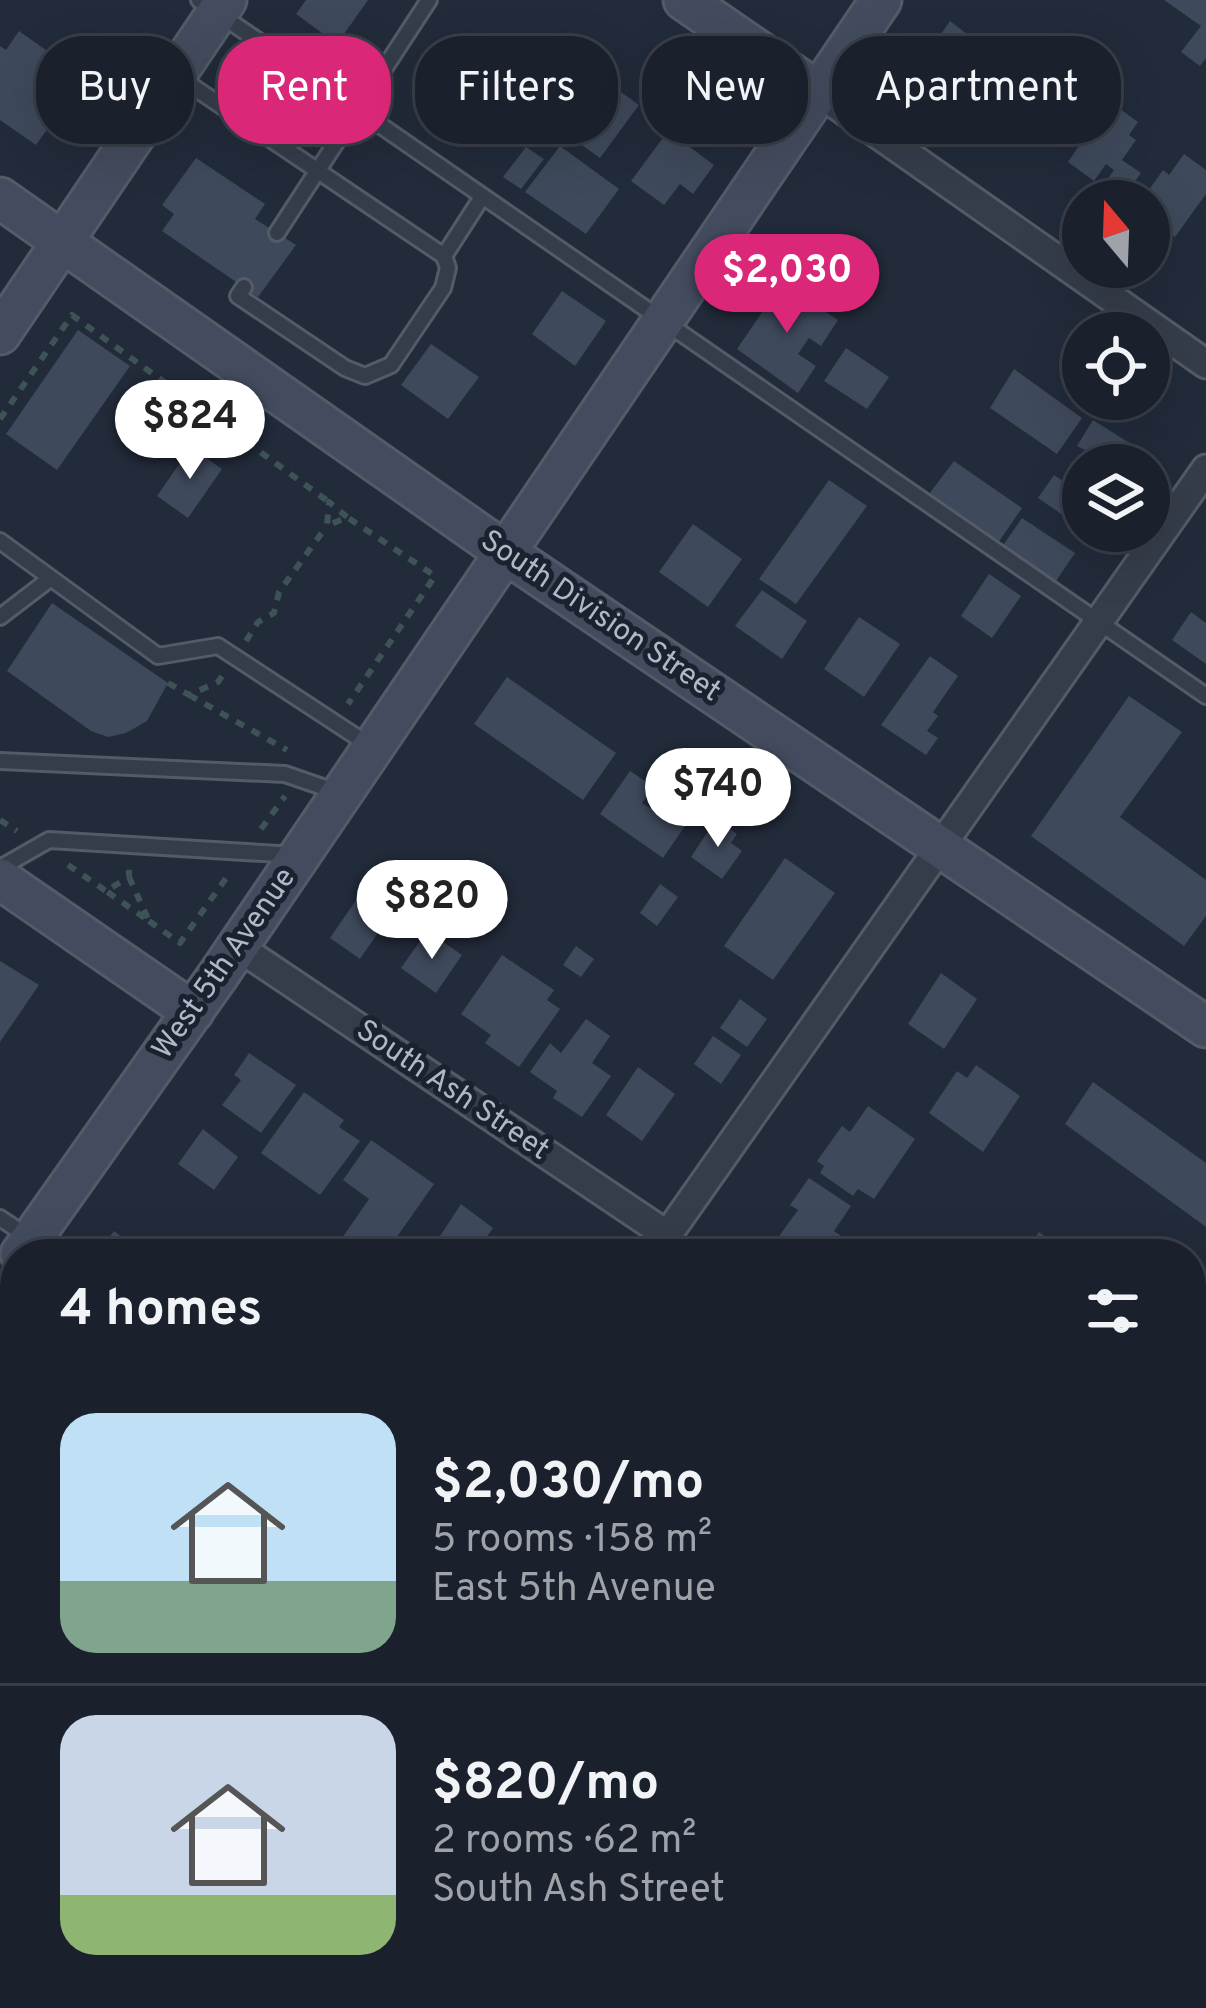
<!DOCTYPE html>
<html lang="en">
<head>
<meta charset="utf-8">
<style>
  body { margin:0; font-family:Overpass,sans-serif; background:#272d38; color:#f1f3f6; height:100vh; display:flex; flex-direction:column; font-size:45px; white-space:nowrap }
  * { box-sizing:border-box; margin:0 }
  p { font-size:39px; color:#9fa3a9 }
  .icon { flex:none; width:66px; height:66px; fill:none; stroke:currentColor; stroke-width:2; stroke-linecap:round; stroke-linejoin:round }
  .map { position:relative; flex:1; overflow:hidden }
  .panel { position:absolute; left:0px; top:1239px; width:1206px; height:771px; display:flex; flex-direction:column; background:#1a202c; border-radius:48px 48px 0 0; box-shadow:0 12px 48px #0002,0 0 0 3px #383e48 }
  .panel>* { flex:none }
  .top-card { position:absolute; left:36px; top:36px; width:1134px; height:108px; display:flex; gap:24px }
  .needle { width:78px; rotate:341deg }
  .controls { position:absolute; left:1062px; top:180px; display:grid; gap:24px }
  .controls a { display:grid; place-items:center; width:108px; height:108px; border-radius:50%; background:#1a202c; box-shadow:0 12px 48px #0002,0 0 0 3px #383e48; font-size:60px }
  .price { position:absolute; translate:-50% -102px; padding:0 27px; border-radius:42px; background:#fff; color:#222; font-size:39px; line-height:78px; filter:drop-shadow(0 3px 6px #0008) }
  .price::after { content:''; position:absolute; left:50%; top:72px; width:36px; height:27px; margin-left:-18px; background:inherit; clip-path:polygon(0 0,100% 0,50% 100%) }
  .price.selected { background:#db2777; color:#fff }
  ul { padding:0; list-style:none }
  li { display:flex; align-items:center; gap:36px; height:300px; padding:0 60px }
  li+li { border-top:3px solid #383e48 }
  li span { display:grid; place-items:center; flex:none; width:336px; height:240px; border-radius:36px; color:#555 }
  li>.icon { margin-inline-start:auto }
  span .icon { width:144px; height:144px; fill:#fffc; stroke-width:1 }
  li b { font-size:51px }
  h2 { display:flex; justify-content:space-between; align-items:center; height:144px; padding:0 60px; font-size:51px }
  .chip { padding:0 42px; border-radius:48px; background:#1a202c; box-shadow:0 12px 48px #0002,0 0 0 3px #383e48; font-size:42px; line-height:108px }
  .chip.selected { background:#db2777; color:#fff }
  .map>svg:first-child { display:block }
  .green { fill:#24373b }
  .building { fill:#3e495b }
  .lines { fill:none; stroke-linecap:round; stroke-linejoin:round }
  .lane-casing { stroke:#535b68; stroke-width:20 }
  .street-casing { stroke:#535b68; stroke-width:33 }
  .secondary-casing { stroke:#535b68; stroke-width:45 }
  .path { stroke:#3e5356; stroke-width:6; stroke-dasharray:9 9; stroke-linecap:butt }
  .lane { stroke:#353d4b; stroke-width:14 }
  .street { stroke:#353d4b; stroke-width:27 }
  .secondary { stroke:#434c5e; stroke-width:39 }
  .labels { text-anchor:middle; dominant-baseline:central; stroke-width:10; stroke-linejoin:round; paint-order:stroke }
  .street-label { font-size:30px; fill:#b0b8c7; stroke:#1b222f }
</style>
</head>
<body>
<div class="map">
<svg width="1206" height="2008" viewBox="0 0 1206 2008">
  <rect width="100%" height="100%" fill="#222b3a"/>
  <path class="green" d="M0 1478 15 1489V1995H153L157 2008H0Z
    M1191 1674 1206 1684V2008H764L773 1995H1191Z"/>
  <path class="building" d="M306 0H368L337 44 296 14Z
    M1164 0H1206V58L1200 66 1181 52 1201 26Z
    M950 21 994 55 965 95 921 63Z
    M19 31 84 77 36 145 0 120V46L6 50Z
    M1030 38 1086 78 1044 141 1008 117 1025 90 1004 75Z
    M1087 80 1100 90 1084 114 1070 105Z
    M611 85 639 105 600 158 572 138Z
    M1101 95 1138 122 1129 135 1136 140 1122 160 1141 173 1122 200 1103 186 1114 170 1106 164 1094 181 1068 162 1083 140 1074 134Z
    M668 131 714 165 693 194 680 184 664 205 631 181Z
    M560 146 619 189 586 234 525 192Z
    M526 147 544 159 521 189 503 177Z
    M1184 154 1206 170V194L1175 237 1149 218V201H1141L1163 170 1169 175Z
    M196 158 265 204 255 219 296 245 258 297 162 231 174 214 162 205Z
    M782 283 838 320 821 346 809 338 798 354 816 366 798 393 737 349Z
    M562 291 606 321 575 366 532 334Z
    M78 330 130 366 57 470 6 434Z
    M431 344 479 377 448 419 401 385Z
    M846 348 889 377 867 409 824 381Z
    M1014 369 1082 418 1057 454 990 408Z
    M1093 420 1147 454 1139 465H1083V529L1038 498 1054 475 1063 481 1085 450 1077 446Z
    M191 447 222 469 188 518 157 496Z
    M954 461 1022 508 998 543 929 494Z
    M829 480 867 506 796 604 759 579Z
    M1022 518 1075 553 1054 584 1001 548Z
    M693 524 742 559 708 607 659 572Z
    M989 574 1021 596 992 638 961 616Z
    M762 590 807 621 782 659 735 626Z
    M52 603 168 683 147 721 126 733 108 737 91 731 7 671Z
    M1191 612 1206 623V664L1172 640Z
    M859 617 900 644 864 697 824 669Z
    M930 656 958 676 933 712 938 716 927 731 938 738 926 755 881 725Z
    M507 677 616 753 583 800 474 724Z
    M1129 696 1182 732 1120 817 1206 880V916L1184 946 1031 836Z
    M630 771 654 787 642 803 655 811 673 782 701 803 663 858 600 814Z
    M716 819 737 834 731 843 742 851 722 879 691 857Z
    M785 858 835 893 773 980 724 946Z
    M372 877 402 898 360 959 330 938Z
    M660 884 678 897 657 926 640 913Z
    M427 931 462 955 436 993 401 968Z
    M576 946 594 959 581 977 563 965Z
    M502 955 554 990 547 1000 560 1009 519 1067 485 1043 491 1035 461 1014Z
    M0 961 39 985 0 1042Z
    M941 973 977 999 944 1049 908 1024Z
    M740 999 767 1019 747 1047 720 1028Z
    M586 1019 610 1036 592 1063 611 1076 582 1117 553 1098 557 1091 530 1072 550 1043 561 1053Z
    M713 1036 741 1055 721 1084 694 1064Z
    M249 1053 296 1085 261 1133 222 1105 241 1080 234 1075Z
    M976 1065 1020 1096 983 1152 929 1113 957 1071 967 1078Z
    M638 1067 675 1094 642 1141 606 1115Z
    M1093 1082 1206 1163V1227L1065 1124Z
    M304 1092 344 1120 339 1127 360 1141 320 1195 261 1153Z
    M868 1106 915 1139 874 1199 858 1189 853 1196 820 1173 824 1166 817 1161 842 1126 850 1132Z
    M203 1129 238 1157 214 1190 178 1164Z
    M371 1140 434 1184 385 1254H331L369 1199 343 1180Z
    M809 1178 851 1206 834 1231 867 1254H789L774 1243 798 1210 790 1205Z
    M461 1204 493 1228 475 1254H459L438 1239Z
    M114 1231 144 1254H97Z
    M1039 1232 1069 1254H1024Z
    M0 1411 15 1421V1478L0 1468Z"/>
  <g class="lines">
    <g class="lane-casing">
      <path id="lane" d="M199 0 1206 696
        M180 78 444 256 448 268 443 288 391 365 365 376 345 368 238 296 244 287
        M277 233 429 0
        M444 256 482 197
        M0 541 158 656 218 646 369 745
        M0 617 51 578
        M0 761 285 774 337 792
        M0 868 49 840 295 855
        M0 1218 27 1236"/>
    </g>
    <g class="street-casing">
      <path id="street" d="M818 92 1206 364
        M237 946 667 1235
        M654 1254 1206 469
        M0 1301 15 1311"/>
    </g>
    <g class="secondary-casing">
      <path id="secondary" d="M684 0 818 92
        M0 198 506 553 1206 1027
        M0 334 226 0
        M0 879 193 1012
        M21 1254 219 974 881 0"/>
    </g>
    <path class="path" d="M0 419 72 315 329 502
      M347 517 329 502 327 526 347 517 435 576 348 704
      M246 641 258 622 274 613 279 592 326 527
      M168 683 189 695 218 682 222 676
      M189 695 287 750
      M0 820 17 831
      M261 829 285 796
      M68 865 106 891
      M129 877 149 921 106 891 129 877V867
      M149 921 180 943 229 874
      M0 1346 3 1342
      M0 1813 15 1824
      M0 1995 40 1999 45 1995
      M414 2008 415 1995"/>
    <use href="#lane" class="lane"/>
    <use href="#street" class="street"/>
    <use href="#secondary" class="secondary"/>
  </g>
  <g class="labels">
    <g class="street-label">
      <text transform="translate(600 617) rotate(34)">South Division Street</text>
      <text transform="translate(225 964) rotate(-55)">West 5th Avenue</text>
      <text transform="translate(452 1091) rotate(34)">South Ash Street</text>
    </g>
  </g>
</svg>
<div class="controls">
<a><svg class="needle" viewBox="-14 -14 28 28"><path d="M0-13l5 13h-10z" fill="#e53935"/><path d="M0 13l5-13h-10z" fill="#9fa3a9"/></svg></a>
<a><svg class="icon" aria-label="locate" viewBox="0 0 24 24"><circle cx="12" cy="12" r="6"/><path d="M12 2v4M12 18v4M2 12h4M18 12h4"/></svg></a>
<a><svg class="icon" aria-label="layers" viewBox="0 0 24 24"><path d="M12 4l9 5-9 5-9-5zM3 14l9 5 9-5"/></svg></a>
</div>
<b class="price selected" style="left:787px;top:336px">$2,030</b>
<b class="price" style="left:190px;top:482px">$824</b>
<b class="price" style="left:718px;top:850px">$740</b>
<b class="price" style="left:432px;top:962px">$820</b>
<div class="top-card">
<a class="chip">Buy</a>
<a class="chip selected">Rent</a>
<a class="chip">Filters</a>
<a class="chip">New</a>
<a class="chip">Apartment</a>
</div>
<section class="panel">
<h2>4 homes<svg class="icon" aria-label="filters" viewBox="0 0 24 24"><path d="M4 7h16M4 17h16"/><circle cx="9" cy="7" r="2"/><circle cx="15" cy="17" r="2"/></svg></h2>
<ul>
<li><span style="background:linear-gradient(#bfe0f5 70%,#7fa58c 0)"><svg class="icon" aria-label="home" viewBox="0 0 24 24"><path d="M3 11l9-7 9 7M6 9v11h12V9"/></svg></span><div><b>$2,030/mo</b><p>5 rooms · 158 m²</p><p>East 5th Avenue</p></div></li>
<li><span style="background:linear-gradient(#c9d6e8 75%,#8fb573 0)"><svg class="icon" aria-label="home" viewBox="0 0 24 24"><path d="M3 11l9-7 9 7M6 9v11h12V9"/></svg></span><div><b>$820/mo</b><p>2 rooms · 62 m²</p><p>South Ash Street</p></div></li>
</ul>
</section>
</div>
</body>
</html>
